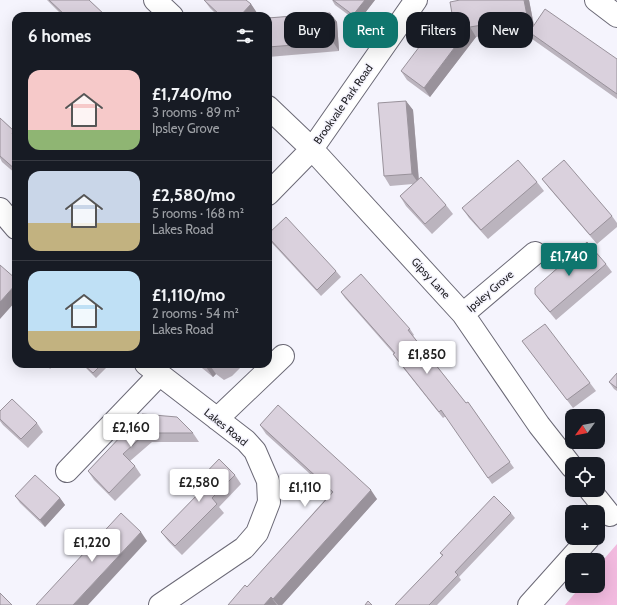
<!DOCTYPE html>
<html lang="en">
<head>
<meta charset="utf-8">
<style>
  body { margin:0; font-family:Cabin,sans-serif; background:#242831; color:#f1f3f6; height:100vh; display:flex; flex-direction:column; font-size:15px; white-space:nowrap }
  * { box-sizing:border-box; margin:0 }
  p { font-size:13px; color:#9ea1a6 }
  .icon { flex:none; width:22px; height:22px; fill:none; stroke:currentColor; stroke-width:2; stroke-linecap:round; stroke-linejoin:round }
  .map { position:relative; flex:1; overflow:hidden }
  .sheet { position:absolute; left:12px; top:12px; width:260px; height:356px; display:flex; flex-direction:column; background:#171b24; border-radius:12px; box-shadow:0 4px 16px #0002 }
  .sheet>* { flex:none }
  .hud { position:absolute; left:284px; top:12px; width:273px; height:36px; display:flex; gap:8px }
  .needle { width:26px; rotate:237deg }
  .controls { position:absolute; left:565px; top:409px; display:grid; gap:8px }
  .controls a { display:grid; place-items:center; width:40px; height:40px; border-radius:8px; background:#171b24; box-shadow:0 4px 16px #0002; font-size:20px }
  .price { position:absolute; translate:-50% -34px; padding:0 9px; border-radius:4px; background:#fff; color:#222; font-size:13px; line-height:26px; filter:drop-shadow(0 1px 2px #0008) }
  .price::after { content:''; position:absolute; left:50%; top:24px; width:12px; height:9px; margin-left:-6px; background:inherit; clip-path:polygon(0 0,100% 0,50% 100%) }
  .price.on { background:#0f766e; color:#fff }
  ul { padding:0; list-style:none }
  li { display:flex; align-items:center; gap:12px; height:100px; padding:0 16px }
  li+li { border-top:1px solid #363941 }
  li span { display:grid; place-items:center; flex:none; width:112px; height:80px; border-radius:12px; color:#555 }
  li>.icon { margin-inline-start:auto }
  span .icon { width:48px; height:48px; fill:#fffc; stroke-width:1 }
  li b { font-size:17px }
  h2 { display:flex; justify-content:space-between; align-items:center; height:48px; padding:0 16px; font-size:17px }
  .tag { padding:0 14px; border-radius:12px; background:#171b24; box-shadow:0 4px 16px #0002; font-size:14px; line-height:36px }
  .tag.on { background:#0f766e; color:#fff }
  .map>svg:first-child { display:block }
  .green { fill:#f2badf }
  .lines { fill:none; stroke-linecap:round; stroke-linejoin:round }
  .minor-casing { stroke:#6b6976; stroke-width:24 }
  .minor { stroke:#fff; stroke-width:22 }
  .wall { fill:#bbb4be }
  .shaded-wall { fill:#99929b }
  .building { fill:#dad1dd; stroke:#99929b }
  .labels { text-anchor:middle; dominant-baseline:central; stroke-width:3; stroke-linejoin:round; paint-order:stroke }
  .street-label { font-size:11px; fill:#1d1d21; stroke:#f5f4fd }
</style>
</head>
<body>
<div class="map">
<svg width="617" height="605" viewBox="0 0 617 605">
  <rect width="100%" height="100%" fill="#f5f4fd"/>
  <path class="green" d="M617 544V605H565L581 586H598V566Z"/>
  <g class="lines">
    <g class="minor-casing">
      <path id="minor" d="M155 0 172 16
        M596 0 617 16
        M268 107 312 149 463 314 539 425 572 467
        M268 194 312 149 416 0
        M0 209 16 228
        M463 314 535 253
        M146 364 246 441 255 451 268 481 269 502 257 533 244 548 160 605
        M217 419 283 356
        M67 471 159 375
        M590 490 610 515
        M529 605 589 538"/>
    </g>
    <use href="#minor" class="minor"/>
  </g>
  <path class="wall" d="M47 0H89L106 16H63Z
    M204 0 251 4 257 13 254 16H218L210 8Z
    M332 0H375L358 22 335 5Z
    M460 0H529L534 25 617 59V99L518 29 476 37 430 97 407 80 401 71 457 43Z
    M330 13 337 22 339 51 268 57V18Z
    M406 101 413 110 419 179 446 205 453 214 432 234 406 206 400 196 413 184 390 186 384 176Z
    M0 118 14 131 16 134V174L2 162 0 158Z
    M542 179 612 216 617 223V227L597 244 549 188Z
    M537 182 544 191 488 239 469 218 462 208Z
    M268 237 336 271 341 277 321 296 271 242Z
    M606 264 612 272 556 320 541 302 535 294Z
    M341 292 410 329 414 335 413 336 466 403 468 402 514 468 492 484 446 416 443 418 397 360 393 354H394L345 298Z
    M522 341 590 383 596 391 573 408Z
    M46 364H55L50 369Z
    M82 364H106L108 366 96 378Z
    M197 364H244L232 376 224 380 216 374 213 377Z
    M617 373V391L614 389 609 382Z
    M0 411 37 423 43 432 28 448 3 425 0 421Z
    M142 414 193 433 199 442H152L130 461 135 466 141 475 115 501 94 480 88 471Z
    M260 425 377 499 282 605H228L247 587 331 493 266 434Z
    M235 475 241 484 219 507 224 513 182 555 168 541 161 532 201 491 196 483Z
    M15 496 60 498 65 505 45 527 20 503Z
    M511 513 515 518 459 577 461 580 437 605H395L442 556 440 553Z"/>
  <path class="shaded-wall" d="M365 0H375L358 22 353 15Z
    M524 0H529L536 37 530 31Z
    M251 4 257 13 254 16H240Z
    M330 13 337 22 339 51 333 42Z
    M470 27 476 37 430 97 424 88Z
    M406 101 413 110 419 184 412 174Z
    M14 131 16 134V140L12 134Z
    M16 284V301L0 319V302Z
    M204 364H209L216 374 213 377Z
    M371 490 377 499 282 605H278L273 599Z
    M60 498 65 505 45 527 40 520Z
    M141 532 147 541 88 605H73Z
    M271 597 277 605H264Z"/>
  <path class="building" d="M49 0H89L106 16H66Z
    M204 0H246L251 4 240 16H221Z
    M333 0H365L353 15Z
    M460 0H524L530 31 545 9 617 59V94L512 20 470 27 424 88 401 71 435 26 457 43 450 2Z
    M330 13 333 42 268 47V18Z
    M406 101 412 174 384 176 378 103Z
    M0 118 14 131 12 134 16 138V170L0 156Z
    M518 160 537 182 481 230 462 208Z
    M564 160 612 216 590 235 542 179Z
    M421 177 446 205 425 224 400 196Z
    M286 217 336 271 317 290 268 237V234Z
    M587 242 606 264 550 312 535 294V288Z
    M0 265 16 279V284L0 302Z
    M361 274 410 329 408 330 466 403 468 402 510 462 488 478 441 410 439 412 393 354 395 353 341 292Z
    M545 324 590 383 567 400 522 341Z
    M83 364H102L93 373Z
    M211 364H220L215 367Z
    M617 373V388L609 382Z
    M12 399 37 423 21 439 0 419V411Z
    M278 405 371 490 273 599 271 597 264 605H228L245 585 247 587 333 492 260 425Z
    M142 414 177 417 193 433H146L123 454 135 466 109 493 88 471Z
    M219 459 235 475 212 498 217 504 175 546 161 532 203 489 196 483Z
    M35 475 60 498 40 520 15 496Z
    M494 496 511 513 455 572 458 575 429 605H395L443 555 440 553Z
    M121 513 141 532 73 605H36Z
    M0 593 12 605H0Z
    M368 601 372 605H365Z"/>
  <g class="labels">
    <g class="street-label">
      <text transform="translate(343 104) rotate(-55)">Brookvale Park Road</text>
      <text transform="translate(431 278) rotate(47)">Gipsy Lane</text>
      <text transform="translate(490 291) rotate(-40)">Ipsley Grove</text>
      <text transform="translate(226 427) rotate(39)">Lakes Road</text>
    </g>
  </g>
</svg>
<div class="controls">
<a><svg class="needle" viewBox="-14 -14 28 28"><path d="M0-13l5 13h-10z" fill="#e53935"/><path d="M0 13l5-13h-10z" fill="#9ea1a6"/></svg></a>
<a><svg class="icon" aria-label="locate" viewBox="0 0 24 24"><circle cx="12" cy="12" r="6"/><path d="M12 2v4M12 18v4M2 12h4M18 12h4"/></svg></a>
<a>+</a>
<a>−</a>
</div>
<b class="price on" style="left:569px;top:277px">£1,740</b>
<b class="price" style="left:427px;top:375px">£1,850</b>
<b class="price" style="left:131px;top:448px">£2,160</b>
<b class="price" style="left:199px;top:503px">£2,580</b>
<b class="price" style="left:305px;top:508px">£1,110</b>
<b class="price" style="left:92px;top:563px">£1,220</b>
<div class="hud">
<a class="tag">Buy</a>
<a class="tag on">Rent</a>
<a class="tag">Filters</a>
<a class="tag">New</a>
</div>
<section class="sheet">
<h2>6 homes<svg class="icon" aria-label="filters" viewBox="0 0 24 24"><path d="M4 7h16M4 17h16"/><circle cx="9" cy="7" r="2"/><circle cx="15" cy="17" r="2"/></svg></h2>
<ul>
<li><span style="background:linear-gradient(#f6c9c9 75%,#8fb573 0)"><svg class="icon" aria-label="home" viewBox="0 0 24 24"><path d="M3 11l9-7 9 7M6 9v11h12V9"/></svg></span><div><b>£1,740/mo</b><p>3 rooms · 89 m²</p><p>Ipsley Grove</p></div></li>
<li><span style="background:linear-gradient(#c9d6e8 65%,#c2b280 0)"><svg class="icon" aria-label="home" viewBox="0 0 24 24"><path d="M3 11l9-7 9 7M6 9v11h12V9"/></svg></span><div><b>£2,580/mo</b><p>5 rooms · 168 m²</p><p>Lakes Road</p></div></li>
<li><span style="background:linear-gradient(#bfe0f5 75%,#c2b280 0)"><svg class="icon" aria-label="home" viewBox="0 0 24 24"><path d="M3 11l9-7 9 7M6 9v11h12V9"/></svg></span><div><b>£1,110/mo</b><p>2 rooms · 54 m²</p><p>Lakes Road</p></div></li>
</ul>
</section>
</div>
</body>
</html>
